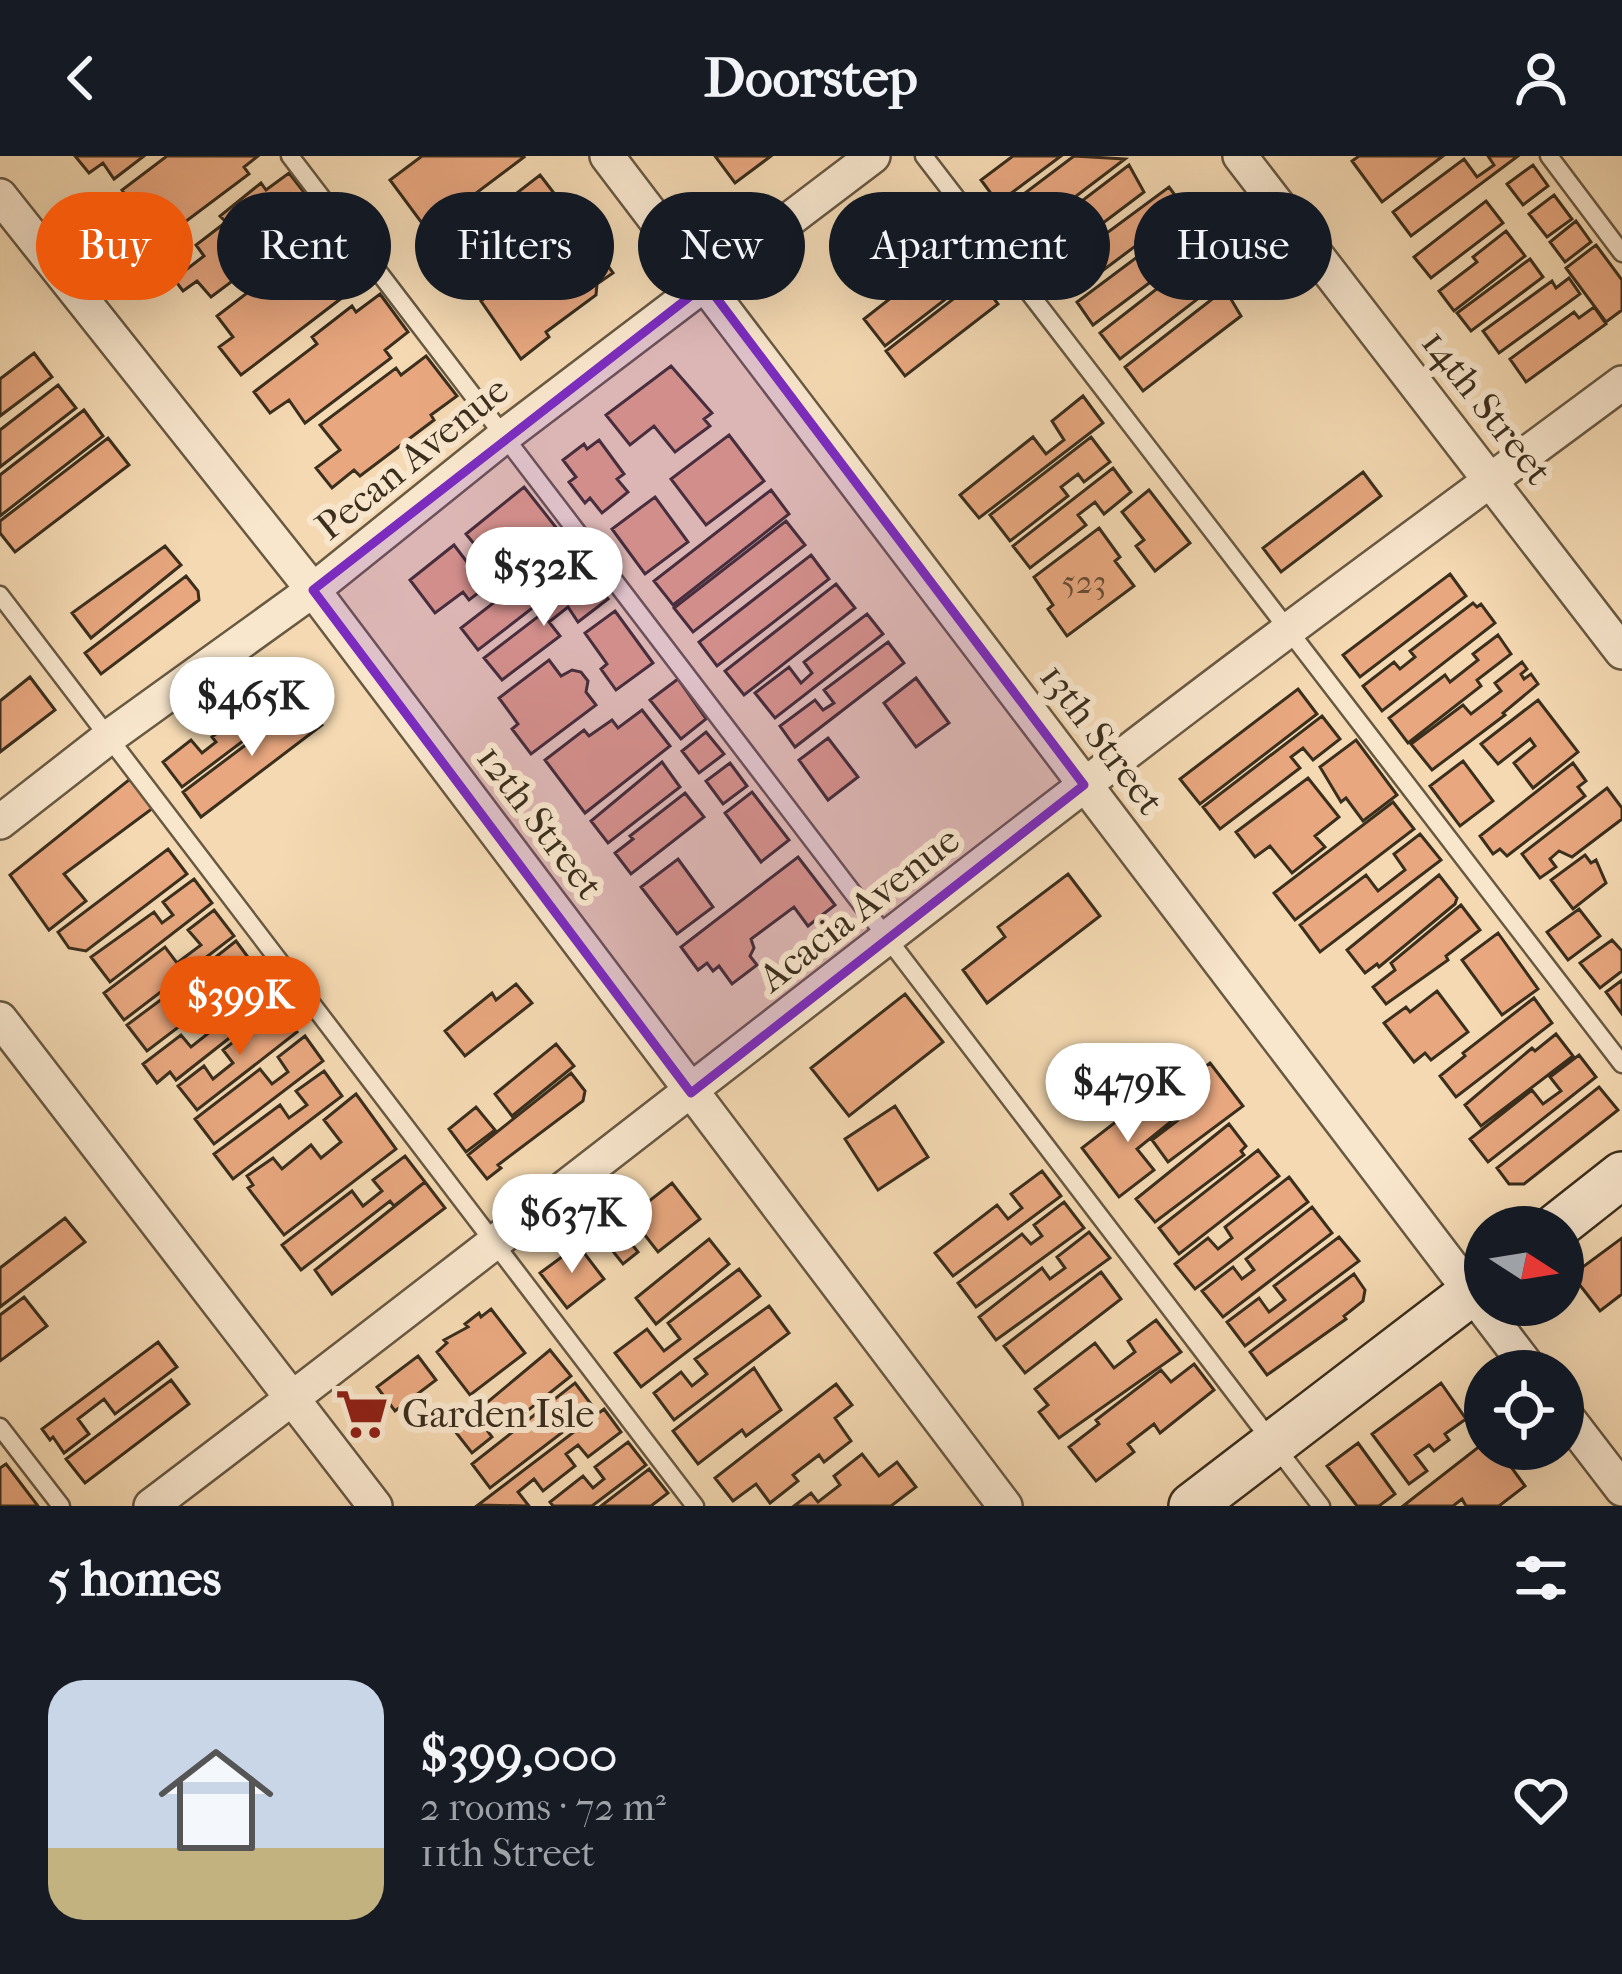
<!DOCTYPE html>
<html lang="en">
<head>
<meta charset="utf-8">
<style>
  body { margin:0; font-family:"IM FELL French Canon",serif; background:#20242c; color:#f1f3f6; height:100vh; display:flex; flex-direction:column; font-size:45px; white-space:nowrap }
  * { box-sizing:border-box; margin:0 }
  p { font-size:39px; color:#9ea1a6 }
  .icon { flex:none; width:66px; height:66px; fill:none; stroke:currentColor; stroke-width:2; stroke-linecap:round; stroke-linejoin:round }
  .map { position:relative; height:1350px; overflow:hidden }
  .details { display:flex; flex-direction:column; background:#171b24; flex:1 }
  .details>* { flex:none }
  .banner { position:absolute; left:36px; top:36px; width:1551px; height:108px; display:flex; gap:24px }
  .needle { width:78px; rotate:102deg }
  .buttons { position:absolute; left:1464px; top:1050px; display:grid; gap:24px }
  .buttons a { display:grid; place-items:center; width:120px; height:120px; border-radius:50%; background:#171b24; box-shadow:0 12px 48px #0002; font-size:60px }
  .price { position:absolute; translate:-50% -102px; padding:0 27px; border-radius:42px; background:#fff; color:#222; font-size:39px; line-height:78px; filter:drop-shadow(0 3px 6px #0008) }
  .price::after { content:''; position:absolute; left:50%; top:72px; width:36px; height:27px; margin-left:-18px; background:inherit; clip-path:polygon(0 0,100% 0,50% 100%) }
  .price.active { background:#ea580c; color:#fff }
  ul { padding:0; list-style:none }
  li { display:flex; align-items:center; gap:36px; height:300px; padding:0 48px }
  li+li { border-top:3px solid #363941 }
  li span { display:grid; place-items:center; flex:none; width:336px; height:240px; border-radius:36px; color:#555 }
  li>.icon { margin-inline-start:auto }
  span .icon { width:144px; height:144px; fill:#fffc; stroke-width:1 }
  li b { font-size:51px }
  h2 { display:flex; justify-content:space-between; align-items:center; height:144px; padding:0 48px; font-size:51px }
  .pill { padding:0 42px; border-radius:54px; background:#171b24; box-shadow:0 12px 48px #0002; font-size:42px; line-height:108px }
  .pill.active { background:#ea580c; color:#fff }
  header { display:flex; justify-content:space-between; align-items:center; height:156px; padding:0 48px; background:#171b24; font-size:54px; font-weight:700 }
  .map>svg:first-child { display:block }
  .building { fill:#e8a77f; stroke:#3a2e1d; stroke-width:3 }
  .lines { fill:none; stroke-linecap:round; stroke-linejoin:round }
  .lane-casing { stroke:#685942; stroke-width:21 }
  .street-casing { stroke:#685942; stroke-width:38 }
  .secondary-casing { stroke:#3a2e1d; stroke-width:50 }
  .lane { stroke:#f8e6cd; stroke-width:16 }
  .street { stroke:#f8e6cd; stroke-width:33 }
  .secondary { stroke:#f8e6cd; stroke-width:45 }
  .marked { fill:#7b2cbf; fill-opacity:0.2; stroke:#7b2cbf; stroke-width:9; stroke-linejoin:round }
  .labels { text-anchor:middle; dominant-baseline:central; stroke-width:12; stroke-linejoin:round; paint-order:stroke }
  .number-label { font-size:33px; fill:#664c36 }
  .street-label { font-size:39px; fill:#3a2e1d; stroke:#f8e6cd }
  .poi-label { font-size:39px; fill:#3a2e1d; stroke:#f8e6cd; text-anchor:start }
</style>
</head>
<body>
<header><svg class="icon" aria-label="back" viewBox="0 0 24 24"><path d="M15 5l-7 7 7 7"/></svg>Doorstep<svg class="icon" aria-label="person" viewBox="0 0 24 24"><circle cx="12" cy="8" r="4"/><path d="M4 21q1-7 8-7t8 7"/></svg></header>
<div class="map">
<svg width="1622" height="1350" viewBox="0 0 1622 1350">
  <rect width="100%" height="100%" fill="#f4d9b2"/>
  <filter id="stains"><feTurbulence type="fractalNoise" baseFrequency=".00167" numOctaves="4"/><feColorMatrix values="0 0 0 0 .2 0 0 0 0 .09 0 0 0 0 .02 0 0 0 .5 -.17"/></filter>
  <radialGradient id="worn" r=".72"><stop offset=".6" stop-color="#630" stop-opacity="0"/><stop offset="1" stop-color="#630" stop-opacity=".3"/></radialGradient>
  <path class="building" d="M75 0H144L114 23 103 7 89 17Z
    M167 0H258L244 11 249 18 173 75 168 69 141 89 127 72 141 61 122 34Z
    M422 0H523L524 1 427 74 390 24Z
    M715 0H771L735 27Z
    M1013 0H1061L998 47 981 24Z
    M1074 0 1125 3 1021 82 1000 56Z
    M1359 0H1443L1382 46 1352 5Z
    M1488 0H1518L1411 80 1393 56 1464 3 1477 21 1494 9Z
    M1129 9 1144 36 1046 110 1028 86Z
    M1533 9 1548 30 1523 49 1507 28Z
    M289 17 317 53 294 71 298 76 211 141 197 125 183 135 174 123 204 100 196 89 226 66 220 60 261 27 266 34Z
    M540 19 557 41 543 52 558 72 473 137 435 87 467 63 473 71Z
    M1169 31 1185 53 1070 139 1054 116Z
    M1554 39 1572 63 1547 81 1529 58Z
    M1486 45 1503 67 1431 122 1414 101Z
    M1192 60 1208 83 1093 169 1077 146Z
    M1576 65 1591 86 1565 106 1550 86Z
    M1506 75 1525 100 1454 155 1439 135 1477 106 1473 101Z
    M335 79 363 115 337 135 343 141 241 219 219 191 233 181 217 160 306 92 311 98Z
    M565 81 584 106 598 96 613 117 597 128 596 139 546 176 549 181 521 203 481 145Z
    M961 87 982 115 885 190 864 163Z
    M1596 89 1622 124V154L1606 166 1566 112Z
    M1199 100 1217 128 1120 203 1100 177Z
    M1530 103 1543 121 1471 175 1457 157Z
    M1569 122 1580 138 1499 197 1483 175 1552 125 1556 132Z
    M979 123 998 148 905 220 886 195Z
    M1225 133 1241 160 1143 235 1125 211Z
    M380 138 408 176 385 194 391 202 305 267 289 244 270 257 254 236 317 188 312 181 352 150 356 156Z
    M1594 151 1606 168 1526 226 1510 203 1574 156 1579 162Z
    M34 197 52 221 0 260V223Z
    M426 200 457 240 431 259 434 264 360 320 354 314 332 332 316 312 340 294 320 269 396 212 401 219Z
    M671 210 712 257 704 263 710 270 675 296 654 270 630 289 606 259Z
    M58 229 76 252 0 311V274Z
    M1083 240 1103 267 979 362 960 339 1033 281 1046 298 1064 284 1052 265Z
    M84 254 103 280 0 360V319Z
    M729 279 764 325 706 369 671 323Z
    M1091 281 1110 306 1084 326 1078 318 1061 331 1068 340 1010 385 990 359Z
    M108 282 129 309 15 396 0 377V365Z
    M599 284 624 318 617 323 628 336 602 357 590 342 585 347 569 326 576 321 563 304 584 288 587 293Z
    M1113 312 1131 336 1104 358 1095 346 1078 359 1086 369 1030 412 1013 390Z
    M1363 316 1381 340 1281 416 1263 392Z
    M524 331 562 379 504 425 466 378Z
    M771 334 789 358 673 449 654 425Z
    M1149 334 1190 387 1155 415 1136 390 1144 384 1122 356Z
    M655 341 688 386 645 418 612 373Z
    M786 365 805 389 693 476 674 452Z
    M1099 372 1120 401 1115 405 1134 430 1067 480 1048 453 1053 449 1034 421Z
    M454 389 486 431 469 444 463 436 435 457 410 424Z
    M165 390 181 409 91 482 72 457Z
    M567 390 585 414 556 436 544 421 525 436 535 450 478 494 461 472Z
    M811 399 829 423 717 510 699 486Z
    M1450 418 1466 440 1360 521 1343 499Z
    M186 420 198 435 199 444 101 518 85 497Z
    M591 420 608 443 578 466 568 451 549 466 560 480 502 524 484 502Z
    M836 428 855 452 744 539 725 515Z
    M1473 447 1477 451 1481 448 1495 467 1382 555 1363 530 1394 506 1400 513 1415 501 1410 495Z
    M615 455 653 507 616 534 601 513 607 508 585 477Z
    M867 458 883 478 775 562 755 537 789 511 801 527 812 517 804 506Z
    M1498 479 1511 498 1477 524 1481 530 1408 587 1389 562 1445 519 1450 526 1478 504 1473 498Z
    M888 486 904 507 795 591 780 570 815 544 823 554 834 547 824 534Z
    M549 504 561 520 572 514 581 516 588 525 586 536 596 549 531 598 512 573 518 568 499 542Z
    M1522 506 1527 513 1521 518 1524 523 1531 518 1538 528 1503 557 1505 559 1432 614 1411 588 1463 549 1471 558 1501 535 1495 527Z
    M276 519 296 545 182 631 163 606 191 584 202 597 216 586 212 581 221 574 214 565Z
    M30 521 55 554 0 596V545Z
    M916 522 949 567 916 591 884 547Z
    M678 523 706 563 681 583 650 544Z
    M1298 533 1317 558 1200 648 1180 623Z
    M1538 544 1578 596 1533 632 1514 607 1535 590 1530 583 1498 608 1481 588Z
    M304 545 322 569 201 661 183 636Z
    M642 554 670 590 585 657 545 604 584 574 589 580 612 564 618 572Z
    M1322 560 1340 583 1313 604 1303 592 1291 601 1300 612 1220 673 1203 651Z
    M706 576 724 598 699 617 682 595Z
    M828 582 858 621 828 644 799 604Z
    M1356 584 1397 639 1363 665 1346 642 1341 646 1320 611Z
    M1463 605 1493 645 1460 670 1430 630Z
    M662 606 680 631 608 687 591 665Z
    M730 607 747 630 723 648 706 625Z
    M1573 607 1586 625 1578 631 1585 640 1507 700 1500 693 1493 698 1480 680Z
    M1308 622 1339 661 1315 680 1325 691 1292 717 1270 690 1255 701 1236 676Z
    M130 623 153 652 64 718 86 745 49 774 10 719Z
    M1607 632 1622 652V663L1572 701 1559 695 1550 703 1556 711 1540 722 1522 698Z
    M752 636 789 684 761 706 725 657Z
    M685 637 704 661 631 718 615 697 633 683 630 680Z
    M1393 646 1414 673 1295 764 1274 737Z
    M1420 678 1441 704 1320 796 1300 769 1366 719 1378 735 1405 714 1394 698Z
    M168 693 187 718 86 795 69 792 58 776Z
    M1585 699 1591 707 1596 704 1606 727 1573 753 1551 724Z
    M798 701 835 749 808 770 794 751 751 783 754 792 750 800 757 809 732 828 719 810 713 815 707 807 698 814 681 791Z
    M678 703 713 751 677 778 641 731Z
    M1068 718 1100 760 987 847 963 814 1005 781 998 771Z
    M1439 719 1457 742 1455 748 1379 811 1377 808 1365 817 1347 794Z
    M194 723 212 747 110 826 91 801 154 756 162 767 173 759 163 746Z
    M1461 749 1480 774 1446 800 1448 804 1386 848 1373 831 1395 814 1391 807Z
    M1579 753 1600 780 1568 804 1547 776Z
    M214 754 234 780 124 864 104 837 165 791 177 807 201 789 188 774Z
    M1498 777 1538 833 1502 859 1462 804Z
    M1612 784 1622 795V815L1600 832 1580 807Z
    M236 785 256 812 147 895 127 869 190 822 199 833 221 816 212 804Z
    M255 820 275 846 176 924 170 916 157 927 143 908 181 879 191 891 210 876 200 863Z
    M1622 824V858L1606 836Z
    M516 828 532 847 465 900 445 875 492 837 496 844Z
    M1437 835 1468 876 1431 904 1425 897 1414 906 1384 867 1406 851 1410 856Z
    M905 838 943 886 849 960 811 912Z
    M1534 842 1552 867 1456 941 1440 920 1465 900 1463 897Z
    M278 851 297 876 197 954 178 930 204 910 213 923 233 907 223 894Z
    M1556 878 1573 900 1481 970 1465 949 1532 892 1535 895Z
    M305 880 323 905 214 988 195 963 260 913 272 928 288 916 278 901Z
    M556 888 574 910 512 960 495 938Z
    M1579 899 1596 921 1488 1006 1470 983 1532 934 1543 948 1561 935 1550 921Z
    M1210 907 1243 950 1168 1006 1152 984 1177 965 1161 944Z
    M324 915 342 940 233 1023 214 998 280 949 289 962 307 949 296 935Z
    M571 917 585 935 583 945 498 1009 501 1012 487 1023 468 999Z
    M1599 931 1618 954 1524 1028H1509L1497 1012Z
    M1153 937 1173 964 1137 993 1154 1014 1119 1041 1082 992Z
    M356 938 396 993 284 1079 248 1032 253 1029 247 1020 273 1002 282 1013 311 989 321 1002 341 986 324 964Z
    M895 950 928 1001 878 1034 845 983Z
    M476 951 495 974 466 996 449 973Z
    M1229 968 1246 990 1241 995 1244 999 1155 1066 1136 1043Z
    M1258 994 1279 1020 1179 1098 1159 1072Z
    M405 1000 425 1026 394 1050 390 1045 301 1114 282 1089 352 1035 363 1050 382 1035 373 1024Z
    M1042 1015 1061 1040 953 1120 935 1097 997 1049 1008 1063 1022 1052 1011 1038Z
    M1289 1021 1308 1046 1195 1133 1175 1108 1208 1082 1218 1093 1232 1082 1225 1071Z
    M425 1026 445 1052 332 1138 315 1114Z
    M672 1027 700 1063 658 1096 630 1060Z
    M1064 1046 1084 1072 976 1151 958 1127 1022 1078 1031 1088 1042 1080 1034 1069Z
    M1312 1051 1332 1077 1223 1161 1202 1135 1233 1111 1242 1123 1254 1114 1246 1103Z
    M65 1062 85 1086 0 1151V1112Z
    M619 1072 638 1096 623 1108 604 1084Z
    M1089 1076 1110 1102 996 1184 979 1161 1042 1112 1050 1123 1065 1112 1057 1101Z
    M1339 1081 1359 1105 1245 1190 1227 1166 1259 1142 1269 1156 1285 1144 1274 1130Z
    M1622 1082V1138L1600 1155 1572 1119Z
    M709 1083 729 1108 656 1168 636 1142Z
    M578 1089 604 1123 567 1152 540 1117Z
    M739 1113 760 1140 641 1231 615 1197 647 1173 664 1195 680 1183 668 1167Z
    M1101 1116 1121 1143 1025 1217 1004 1190Z
    M1354 1118 1365 1134 1363 1145 1344 1160 1346 1163 1267 1219 1250 1196Z
    M24 1141 47 1170 0 1205V1159Z
    M769 1150 789 1177 674 1264 654 1237 681 1216 692 1230 707 1218 695 1203Z
    M491 1153 525 1197 470 1239 437 1196 447 1187 444 1184 468 1171 465 1168 479 1157 481 1161Z
    M1156 1164 1181 1196 1059 1282 1039 1256 1048 1249 1035 1233 1095 1187 1114 1212 1135 1196 1128 1185Z
    M158 1186 177 1211 115 1258 104 1243 78 1263 89 1278 64 1297 53 1281 50 1284 42 1273Z
    M550 1194 571 1220 521 1260 512 1249 484 1270 492 1281 472 1297 454 1274Z
    M418 1200 436 1224 395 1255 377 1231Z
    M1194 1208 1214 1234 1160 1277 1154 1268 1128 1288 1134 1296 1096 1325 1069 1291 1099 1268 1096 1264 1161 1214 1171 1226Z
    M754 1212 781 1254 746 1280 742 1274 698 1308 673 1275Z
    M171 1224 189 1248 85 1327 66 1303Z
    M575 1227 594 1252 490 1332 472 1308Z
    M1441 1227 1466 1263 1445 1278 1449 1284 1434 1295 1429 1289 1415 1299 1427 1315 1409 1328 1372 1278Z
    M836 1228 852 1249 835 1262 851 1285 824 1306 819 1299 793 1319 798 1325 770 1347 756 1328 733 1345 715 1322Z
    M604 1253 621 1276 588 1301 578 1289 566 1298 575 1310 543 1335 534 1323 518 1336 529 1350 478 1349Z
    M628 1286 646 1309 592 1350H553L550 1346 583 1320 593 1332 604 1323 595 1311Z
    M1485 1286V1293H1498L1525 1330 1499 1350H1466L1462 1343 1453 1350H1403Z
    M1358 1287 1395 1338 1379 1350H1357L1327 1310Z
    M862 1298 879 1320 897 1306 916 1331 891 1350H794L811 1337 818 1346 840 1329 834 1320Z
    M6 1308 38 1350H0V1312Z
    M649 1313 668 1337 651 1350H601Z"/>
  <g class="lines">
    <g class="lane-casing">
      <path id="lane" d="M290 0 1321 1350
        M924 0 1622 908
        M1549 0 1622 97
        M0 439 695 1350
        M0 1271 61 1350"/>
    </g>
    <g class="street-casing">
      <path id="street" d="M607 0 1531 1215
        M1240 0 1622 496
        M0 40 313 434 1005 1350
        M0 666 109 581 313 434 503 281 873 0
        M0 863 375 1350
        M1563 1256 1622 1333
        M151 1350C465 1112 774 868 1086 628 1262 491 1443 360 1622 227"/>
    </g>
    <g class="secondary-casing">
      <path id="secondary" d="M1556 1071 1622 1019
        M1192 1350 1485 1126"/>
    </g>
    <use href="#lane" class="lane"/>
    <use href="#street" class="street"/>
    <use href="#secondary" class="secondary"/>
  </g>
  <path class="marked" d="M706 128 1084 629 691 937 313 434Z"/>
  <defs>
    <g id="supermarket-bare" transform="scale(4.14)"><path d="M-6-5.5h2.5l.6 2H6L4.5 2H-2.5L-4.4-4H-6ZM-1.5 3.2a1.3 1.3 0 1 0 .1 0ZM3 3.2a1.3 1.3 0 1 0 .1 0Z" fill="#8f2418" stroke="#f8e6cd" stroke-width="2.5" paint-order="stroke"/></g>
  </defs>
  <g fill-rule="evenodd">
    <use href="#supermarket-bare" x="362" y="1258"/>
  </g>
  <g class="labels">
    <g class="number-label">
      <text x="1084" y="426">523</text>
    </g>
    <g class="street-label">
      <text transform="translate(1487 251) rotate(52)">14th Street</text>
      <text transform="translate(412 302) rotate(-39)">Pecan Avenue</text>
      <text transform="translate(1102 583) rotate(53)">13th Street</text>
      <text transform="translate(540 666) rotate(53)">12th Street</text>
      <text transform="translate(859 753) rotate(-38)">Acacia Avenue</text>
    </g>
    <g class="poi-label">
      <text x="402" y="1258">Garden Isle</text>
    </g>
  </g>
  <rect width="100%" height="100%" filter="url(#stains)"/>
  <rect width="100%" height="100%" fill="url(#worn)"/>
</svg>
<div class="buttons">
<a><svg class="needle" viewBox="-14 -14 28 28"><path d="M0-13l5 13h-10z" fill="#e53935"/><path d="M0 13l5-13h-10z" fill="#9ea1a6"/></svg></a>
<a><svg class="icon" aria-label="locate" viewBox="0 0 24 24"><circle cx="12" cy="12" r="6"/><path d="M12 2v4M12 18v4M2 12h4M18 12h4"/></svg></a>
</div>
<b class="price" style="left:544px;top:473px">$532K</b>
<b class="price" style="left:252px;top:603px">$465K</b>
<b class="price active" style="left:240px;top:902px">$399K</b>
<b class="price" style="left:1128px;top:989px">$479K</b>
<b class="price" style="left:572px;top:1120px">$637K</b>
<div class="banner">
<a class="pill active">Buy</a>
<a class="pill">Rent</a>
<a class="pill">Filters</a>
<a class="pill">New</a>
<a class="pill">Apartment</a>
<a class="pill">House</a>
</div>
</div>
<section class="details">
<h2>5 homes<svg class="icon" aria-label="filters" viewBox="0 0 24 24"><path d="M4 7h16M4 17h16"/><circle cx="9" cy="7" r="2"/><circle cx="15" cy="17" r="2"/></svg></h2>
<ul>
<li><span style="background:linear-gradient(#c9d6e8 70%,#c2b280 0)"><svg class="icon" aria-label="home" viewBox="0 0 24 24"><path d="M3 11l9-7 9 7M6 9v11h12V9"/></svg></span><div><b>$399,000</b><p>2 rooms · 72 m²</p><p>11th Street</p></div><svg class="icon" aria-label="heart" viewBox="0 0 24 24"><path d="M12 20l-8-8c-3-5 5-10 8-4 3-6 11-1 8 4z"/></svg></li>
</ul>
</section>
</body>
</html>
